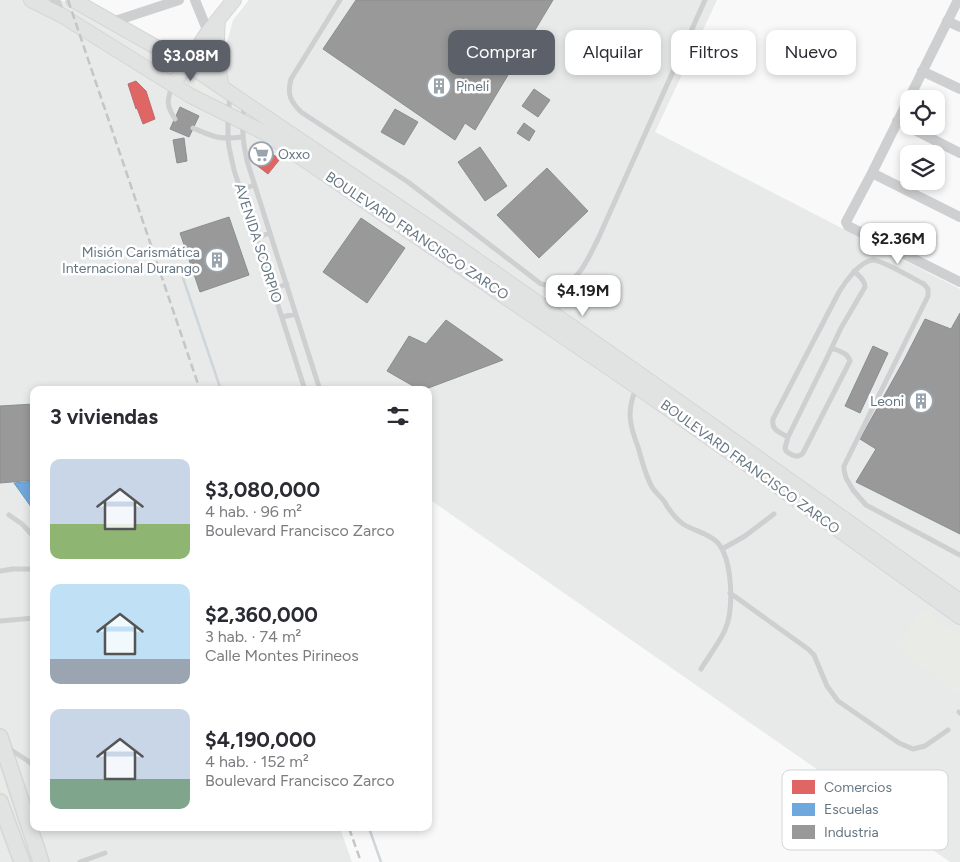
<!DOCTYPE html>
<html lang="es">
<head>
<meta charset="utf-8">
<style>
  body { margin:0; font-family:Figtree,sans-serif; background:#f7f7f7; color:#2b2b33; height:100vh; display:flex; flex-direction:column; font-size:19px; white-space:nowrap }
  * { box-sizing:border-box; margin:0 }
  p { font-size:16px; color:#7c7c81 }
  .icon { flex:none; width:28px; height:28px; fill:none; stroke:currentColor; stroke-width:2; stroke-linecap:round; stroke-linejoin:round }
  .map { position:relative; flex:1; overflow:hidden }
  .details { position:absolute; left:30px; top:386px; width:402px; height:445px; display:flex; flex-direction:column; background:#fff; border-radius:10px; box-shadow:0 2px 8px #0003 }
  .details>* { flex:none }
  .guide { position:absolute; left:448px; top:30px; width:438px; height:45px; display:flex; gap:10px }
  .fabs { position:absolute; left:900px; top:90px; display:grid; gap:10px }
  .fabs a { display:grid; place-items:center; width:45px; height:45px; border-radius:10px; background:#fff; box-shadow:0 2px 8px #0003; font-size:25px }
  .price { position:absolute; translate:-50% -42px; padding:0 11px; border-radius:10px; background:#fff; color:#222; font-size:16px; line-height:32px; filter:drop-shadow(0 1px 2px #0008) }
  .price::after { content:''; position:absolute; left:50%; top:30px; width:15px; height:11px; margin-left:-8px; background:inherit; clip-path:polygon(0 0,100% 0,50% 100%) }
  .price.active { background:#5c6169; color:#fff }
  ul { padding:0; list-style:none }
  li { display:flex; align-items:center; gap:15px; height:125px; padding:0 20px }
  li span { display:grid; place-items:center; flex:none; width:140px; height:100px; border-radius:10px; color:#555 }
  li>.icon { margin-inline-start:auto }
  span .icon { width:60px; height:60px; fill:#fffc; stroke-width:1 }
  li b { font-size:21px }
  h2 { display:flex; justify-content:space-between; align-items:center; height:60px; padding:0 20px; font-size:21px }
  .tag { padding:0 18px; border-radius:10px; background:#fff; box-shadow:0 2px 8px #0003; font-size:18px; line-height:45px }
  .tag.active { background:#5c6169; color:#fff }
  .map>svg:first-child { display:block }
  .built { fill:#e8e9e9 }
  .green { fill:#e8ebe6 }
  .shops { fill:#e06666; stroke:#bb6b6f }
  .schools { fill:#6fa8dc; stroke:#6c99c1 }
  .industry { fill:#999; stroke:#898e92 }
  .lines { fill:none; stroke-linecap:round; stroke-linejoin:round }
  .stream { stroke:#ced6d9; stroke-width:2.5 }
  .secondary-casing { stroke:#d5d6d7; stroke-width:16 }
  .primary-casing { stroke:#d5d6d7; stroke-width:18 }
  .lane { stroke:#cecfd0; stroke-width:5 }
  .street { stroke:#cecfd0; stroke-width:10 }
  .secondary { stroke:#e1e2e2; stroke-width:14 }
  .primary { stroke:#e1e2e2; stroke-width:15 }
  .rail { stroke:#c3c5c6; stroke-width:2.5; stroke-dasharray:8 4; stroke-linecap:butt }
  .labels { text-anchor:middle; dominant-baseline:central; stroke-width:5; stroke-linejoin:round; paint-order:stroke }
  .poi-label { font-size:14px; fill:#657683; stroke:#fff; text-anchor:start }
  .street-label { font-size:14px; fill:#657683; stroke:#fff }
  .key { fill:#fff; stroke:#d1d6da; stroke-width:1 }
  .key-label { font-size:14px; fill:#657683 }
</style>
</head>
<body>
<div class="map">
<svg width="960" height="862" viewBox="0 0 960 862">
  <rect width="100%" height="100%" fill="#f9f9f9"/>
  <path class="built" d="M0 0H61L174 51 225 50 233 20 249 0H717L655 132 960 289V862H950L429 499V390H34V828H340L352 862H0Z"/>
  <path class="green" d="M105 27 164 59 166 61 165 65H162L131 44 103 30 102 28Z
    M198 79 217 90 213 99 197 92 195 90V83Z
    M923 609 960 636V695L895 647Z
    M0 769 14 810 8 812 0 789Z"/>
  <path class="shops" d="M136 81 146 91 155 119 143 124 137 108 136 109 128 84Z
    M264 149 280 159 268 174 255 164 251 151Z"/>
  <path class="schools" d="M34 481V511L14 483Z"/>
  <path class="industry" d="M356 0H553L475 130 465 123 455 140 323 49Z
    M534 89 550 100 538 117 522 106Z
    M180 107 199 116 189 137 170 129Z
    M395 109 418 122 404 145 381 132Z
    M524 123 535 131 529 141 517 133Z
    M184 138 187 161 177 163 173 140Z
    M480 147 507 186 485 201 458 162Z
    M547 168 588 211 539 258 497 215Z
    M229 217 249 275 200 292 180 233Z
    M361 218 405 248 367 303 323 272Z
    M960 313V534L856 482 876 449 860 439 903 362 925 319 951 329Z
    M446 320 503 360 423 390H420L387 371 409 336 426 344Z
    M873 346 888 353 860 413 845 406Z
    M34 404V480L0 483V406Z"/>
  <g class="lines">
    <path class="stream" d="M183 278 221 390
      M369 828 381 862"/>
    <g class="secondary-casing">
      <path id="secondary" d="M31 0 61 15 191 96 265 133 637 387 751 467 960 617
        M73 0 193 68 448 240 641 375 960 601
        M218 20C216 43 216 64 222 87
        M173 85 208 32 234 0"/>
    </g>
    <g class="primary-casing">
      <path id="primary" d="M0 737 41 862
        M0 802 22 862"/>
    </g>
    <path class="lane" d="M340 0 291 79C287 94 290 101 301 112L408 182 541 284C548 285 555 287 561 285 580 281 590 254 598 239L705 0
      M172 86C167 101 166 105 175 119
      M230 96 228 115V139L229 147 234 170 269 277 305 390
      M244 105C242 128 242 141 248 164L320 390
      M193 128C214 137 219 140 242 137
      M241 190 254 185
      M256 238 270 233
      M854 271C859 276 865 280 865 287L841 328 825 362 788 437C779 432 771 430 773 419L839 292C845 282 860 261 873 260 882 260 914 279 924 284L928 289V296L844 466V470L846 478 853 490 866 505 960 555
      M273 289 287 284
      M282 317 296 314
      M636 389C626 411 630 426 638 447 642 460 645 475 652 487 655 492 660 496 664 501 669 510 675 518 683 524 694 531 708 533 717 542 733 559 734 610 725 630 719 643 709 656 701 669
      M788 437 785 448 786 451C791 455 798 459 803 453L850 361C848 353 839 351 832 348
      M9 515 22 524 34 537
      M722 549 745 536 774 514
      M0 571 13 569H34
      M730 593 808 649 814 655 827 686 838 701 899 743 913 749 925 746 948 730
      M0 621 34 618
      M959 712 960 713
      M8 748 28 761 34 766
      M80 862 105 853"/>
    <path class="street" d="M55 0 61 15
      M195 0 208 32
      M958 0 872 173 846 222 848 226 960 282
      M947 21 960 27
      M112 22 179 0
      M922 71 960 89
      M897 121 960 153
      M872 173 960 217"/>
    <use href="#secondary" class="secondary"/>
    <use href="#primary" class="primary"/>
    <path class="rail" d="M68 0 200 390
      M349 828 361 862"/>
  </g>
  <defs>
    <g id="building-ring" transform="scale(1.25)"><circle r="9.5" fill="#fff" stroke="#99a4ac" stroke-width="1.5"/><path d="M-4-6H4V6H1V3H-1V6H-4ZM-2.5-4.3h1.7v1.8h-1.7ZM.8-4.3h1.7v1.8H.8ZM-2.5-1h1.7V.8h-1.7ZM.8-1h1.7V.8H.8Z" fill="#99a4ac"/></g>
    <g id="supermarket-ring" transform="scale(1.25)"><circle r="9.5" fill="#fff" stroke="#99a4ac" stroke-width="1.5"/><path d="M-6-5.5h2.5l.6 2H6L4.5 2H-2.5L-4.4-4H-6ZM-1.5 3.2a1.3 1.3 0 1 0 .1 0ZM3 3.2a1.3 1.3 0 1 0 .1 0Z" fill="#99a4ac"/></g>
  </defs>
  <g fill-rule="evenodd">
    <use href="#building-ring" x="439" y="86"/>
    <use href="#supermarket-ring" x="261" y="154"/>
    <use href="#building-ring" x="217" y="260"/>
    <use href="#building-ring" x="921" y="401"/>
  </g>
  <g class="labels">
    <g class="poi-label">
      <text x="456" y="86">Pineli</text>
      <text x="278" y="154">Oxxo</text>
      <text x="200" y="252" text-anchor="end">Misión Carismática<tspan x="200" dy="16">Internacional Durango</tspan></text>
      <text x="904" y="401" text-anchor="end">Leoni</text>
    </g>
    <g class="street-label">
      <text transform="translate(417 236) rotate(34)">BOULEVARD FRANCISCO ZARCO</text>
      <text transform="translate(258 243) rotate(72)">AVENIDA SCORPIO</text>
      <text transform="translate(750 467) rotate(36)">BOULEVARD FRANCISCO ZARCO</text>
    </g>
  </g>
  <rect x="782" y="770" width="166" height="80" rx="8" class="key"/>
  <rect x="792" y="780" width="23" height="14" fill="#e06666"/>
  <rect x="792" y="803" width="23" height="13" fill="#6fa8dc"/>
  <rect x="792" y="825" width="23" height="14" fill="#999"/>
  <g class="key-label">
    <text x="824" y="792">Comercios</text>
    <text x="824" y="814">Escuelas</text>
    <text x="824" y="837">Industria</text>
  </g>
</svg>
<div class="fabs">
<a><svg class="icon" aria-label="locate" viewBox="0 0 24 24"><circle cx="12" cy="12" r="6"/><path d="M12 2v4M12 18v4M2 12h4M18 12h4"/></svg></a>
<a><svg class="icon" aria-label="layers" viewBox="0 0 24 24"><path d="M12 4l9 5-9 5-9-5zM3 14l9 5 9-5"/></svg></a>
</div>
<b class="price active" style="left:191px;top:82px">$3.08M</b>
<b class="price" style="left:898px;top:265px">$2.36M</b>
<b class="price" style="left:583px;top:317px">$4.19M</b>
<div class="guide">
<a class="tag active">Comprar</a>
<a class="tag">Alquilar</a>
<a class="tag">Filtros</a>
<a class="tag">Nuevo</a>
</div>
<section class="details">
<h2>3 viviendas<svg class="icon" aria-label="filters" viewBox="0 0 24 24"><path d="M4 7h16M4 17h16"/><circle cx="9" cy="7" r="2"/><circle cx="15" cy="17" r="2"/></svg></h2>
<ul>
<li><span style="background:linear-gradient(#c9d6e8 65%,#8fb573 0)"><svg class="icon" aria-label="home" viewBox="0 0 24 24"><path d="M3 11l9-7 9 7M6 9v11h12V9"/></svg></span><div><b>$3,080,000</b><p>4 hab. · 96 m²</p><p>Boulevard Francisco Zarco</p></div></li>
<li><span style="background:linear-gradient(#bfe0f5 75%,#9aa5b1 0)"><svg class="icon" aria-label="home" viewBox="0 0 24 24"><path d="M3 11l9-7 9 7M6 9v11h12V9"/></svg></span><div><b>$2,360,000</b><p>3 hab. · 74 m²</p><p>Calle Montes Pirineos</p></div></li>
<li><span style="background:linear-gradient(#c9d6e8 70%,#7fa58c 0)"><svg class="icon" aria-label="home" viewBox="0 0 24 24"><path d="M3 11l9-7 9 7M6 9v11h12V9"/></svg></span><div><b>$4,190,000</b><p>4 hab. · 152 m²</p><p>Boulevard Francisco Zarco</p></div></li>
</ul>
</section>
</div>
</body>
</html>
